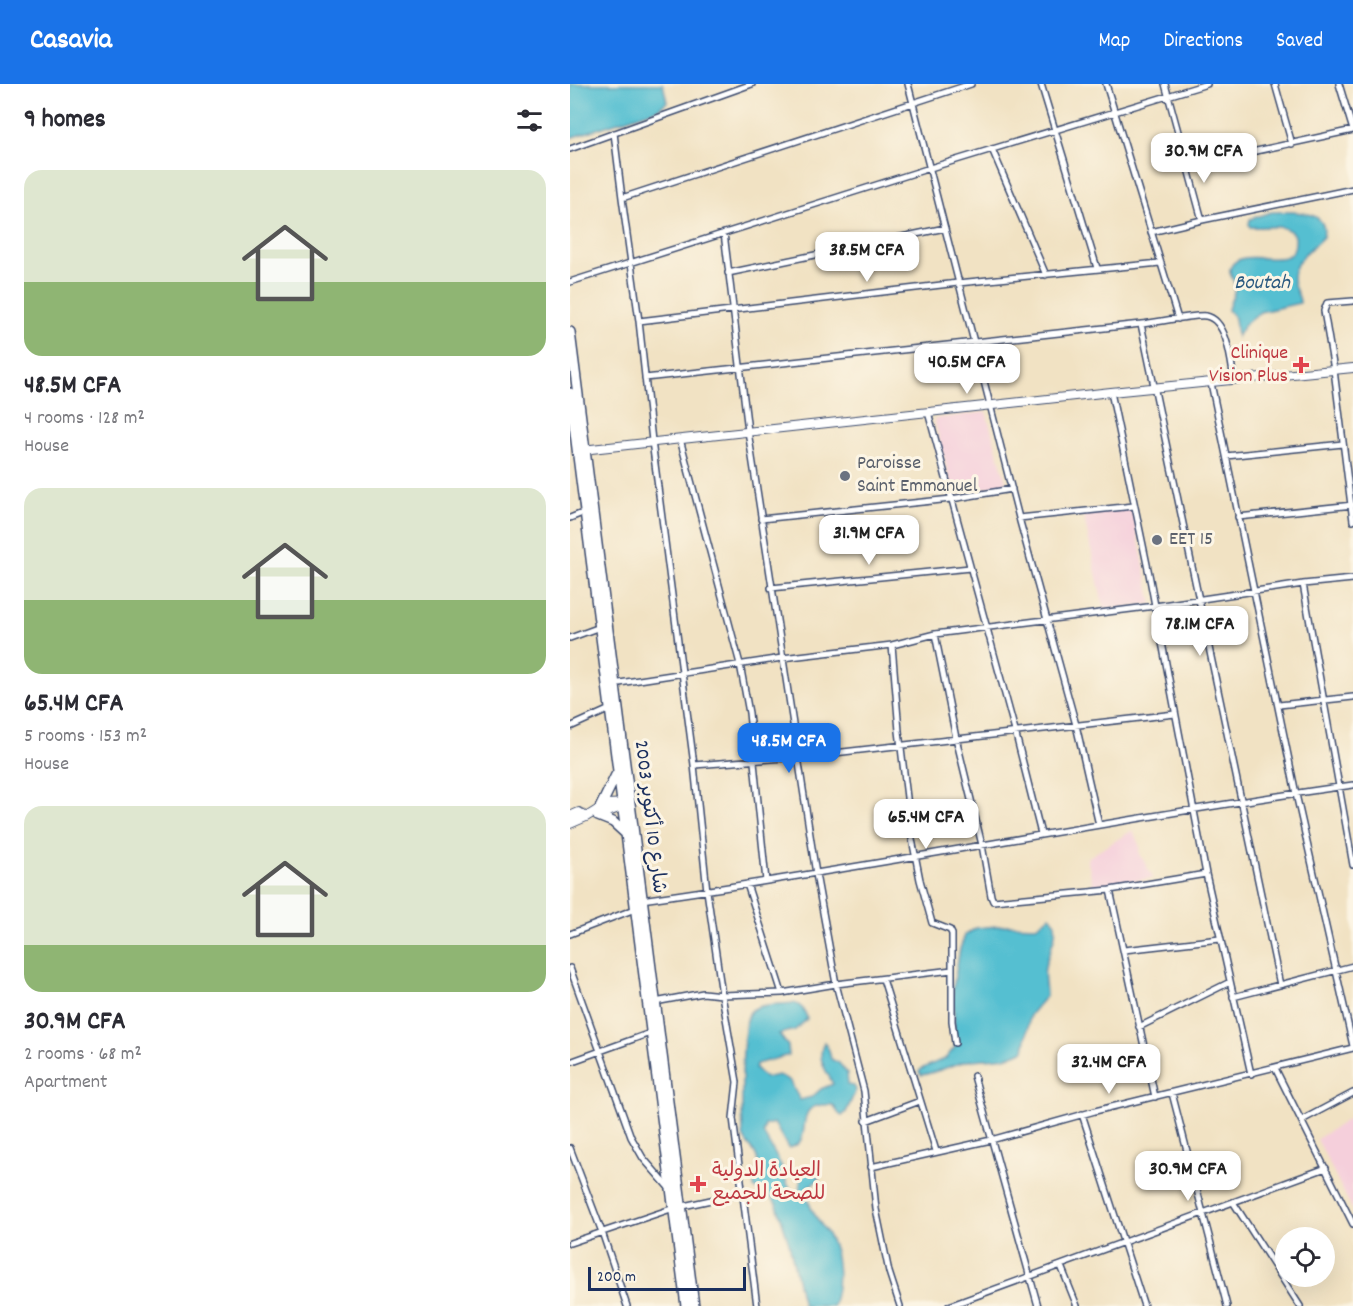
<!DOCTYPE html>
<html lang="en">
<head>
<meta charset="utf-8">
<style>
  body { margin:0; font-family:Dekko,"Playpen Sans Arabic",sans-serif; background:#f2f2f3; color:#2b2b33; height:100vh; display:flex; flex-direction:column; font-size:22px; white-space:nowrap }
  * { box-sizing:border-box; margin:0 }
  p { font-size:20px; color:#7c7c81 }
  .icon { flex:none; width:33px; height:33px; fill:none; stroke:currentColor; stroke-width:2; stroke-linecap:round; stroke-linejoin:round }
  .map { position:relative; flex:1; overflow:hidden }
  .drawer { display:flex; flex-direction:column; background:#fff; width:570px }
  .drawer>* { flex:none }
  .buttons { position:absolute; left:705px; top:1143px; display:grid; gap:12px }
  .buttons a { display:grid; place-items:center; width:60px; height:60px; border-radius:50%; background:#fff; box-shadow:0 6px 24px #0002; font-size:30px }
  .scale { position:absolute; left:18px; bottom:15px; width:158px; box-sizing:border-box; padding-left:6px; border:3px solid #1b2f5e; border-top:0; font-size:16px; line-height:21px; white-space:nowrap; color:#1b2f5e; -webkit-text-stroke:4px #fcf5e5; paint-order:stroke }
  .price { position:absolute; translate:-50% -51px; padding:0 14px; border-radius:12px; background:#fff; color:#222; font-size:20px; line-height:39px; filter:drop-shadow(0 2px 3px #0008) }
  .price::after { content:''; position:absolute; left:50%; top:36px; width:18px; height:14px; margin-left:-9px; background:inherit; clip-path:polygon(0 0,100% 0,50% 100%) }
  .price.active { background:#1a73e8; color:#fff }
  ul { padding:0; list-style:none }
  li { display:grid; align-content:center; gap:12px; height:318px; padding:0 24px }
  li span { display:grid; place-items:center; height:186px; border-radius:18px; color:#555 }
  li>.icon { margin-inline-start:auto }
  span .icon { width:108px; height:108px; fill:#fffc; stroke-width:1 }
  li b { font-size:26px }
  h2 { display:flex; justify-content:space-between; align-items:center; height:72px; padding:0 24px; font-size:26px }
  header { display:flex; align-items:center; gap:36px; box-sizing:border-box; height:84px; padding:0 30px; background:#1a73e8; color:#fff }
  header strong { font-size:28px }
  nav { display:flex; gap:33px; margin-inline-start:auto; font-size:21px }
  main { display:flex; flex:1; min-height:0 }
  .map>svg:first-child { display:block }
  .built { fill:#f5cfdb }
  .water { fill:#55bfd1; stroke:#387798; stroke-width:1.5 }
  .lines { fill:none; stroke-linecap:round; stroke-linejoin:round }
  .street-casing { stroke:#3b4a6d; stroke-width:8 }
  .secondary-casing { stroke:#3b4a6d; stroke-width:10 }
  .highway-casing { stroke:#3b4a6d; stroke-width:12 }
  .street { stroke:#fff; stroke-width:5 }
  .secondary { stroke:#fff; stroke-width:8 }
  .highway { stroke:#fff; stroke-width:9 }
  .health-dot { fill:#e0444e; stroke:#fcf5e5; stroke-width:2 }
  .worship-dot { fill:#6b7280; stroke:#fcf5e5; stroke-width:2 }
  .labels { text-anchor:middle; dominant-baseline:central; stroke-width:6; stroke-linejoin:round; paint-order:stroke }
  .health-label { font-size:20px; fill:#be3a42; stroke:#fcf5e5; text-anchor:end }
  .worship-label { font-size:20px; fill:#5b616d; stroke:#fcf5e5; text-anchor:start }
  .street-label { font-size:20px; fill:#1b2f5e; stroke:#fcf5e5 }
  .water-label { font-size:21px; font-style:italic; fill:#2c5a80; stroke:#fcf5e5 }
</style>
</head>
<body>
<header>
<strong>Casavia</strong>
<nav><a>Map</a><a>Directions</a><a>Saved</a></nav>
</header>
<main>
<section class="drawer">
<h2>9 homes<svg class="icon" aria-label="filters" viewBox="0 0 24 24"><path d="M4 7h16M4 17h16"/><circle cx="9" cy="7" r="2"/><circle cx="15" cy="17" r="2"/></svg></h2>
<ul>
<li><span style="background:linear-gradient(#dfe7d0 60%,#8fb573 0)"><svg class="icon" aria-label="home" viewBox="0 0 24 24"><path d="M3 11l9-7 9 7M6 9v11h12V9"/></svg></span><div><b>48.5M CFA</b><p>4 rooms · 128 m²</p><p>House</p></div></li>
<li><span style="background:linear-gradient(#dfe7d0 60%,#8fb573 0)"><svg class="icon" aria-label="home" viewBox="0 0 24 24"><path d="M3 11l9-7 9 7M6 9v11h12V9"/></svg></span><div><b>65.4M CFA</b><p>5 rooms · 153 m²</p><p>House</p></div></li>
<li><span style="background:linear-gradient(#dfe7d0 75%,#8fb573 0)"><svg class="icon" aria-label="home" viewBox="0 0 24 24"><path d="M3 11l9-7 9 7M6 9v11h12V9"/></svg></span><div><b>30.9M CFA</b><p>2 rooms · 68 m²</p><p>Apartment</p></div></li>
</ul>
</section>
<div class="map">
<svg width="783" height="1222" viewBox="0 0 783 1222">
  <rect width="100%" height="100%" fill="#fcf5e5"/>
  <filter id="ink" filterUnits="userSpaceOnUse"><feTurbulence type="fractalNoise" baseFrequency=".0167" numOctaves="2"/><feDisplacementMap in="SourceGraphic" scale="12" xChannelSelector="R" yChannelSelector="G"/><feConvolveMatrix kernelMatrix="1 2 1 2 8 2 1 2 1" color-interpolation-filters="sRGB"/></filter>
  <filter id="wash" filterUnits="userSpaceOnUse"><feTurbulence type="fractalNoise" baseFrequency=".008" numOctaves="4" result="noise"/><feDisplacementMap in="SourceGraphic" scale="24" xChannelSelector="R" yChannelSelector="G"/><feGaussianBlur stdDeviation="1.35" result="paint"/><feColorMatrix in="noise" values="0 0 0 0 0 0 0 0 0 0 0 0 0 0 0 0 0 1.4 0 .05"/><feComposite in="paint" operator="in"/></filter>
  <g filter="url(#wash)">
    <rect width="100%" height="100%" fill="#f1e2c3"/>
    <path class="built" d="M416 328 437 401 383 408 364 335Z
      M562 424 582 520 534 526 513 429Z
      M563 746 570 763 569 768 583 794 523 802 517 774Z
      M783 1032V1127L747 1055Z"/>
    <path class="water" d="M0 0H93L97 18 88 25 0 54Z
      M701 128C719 128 760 124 753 153 740 166 718 180 724 201 726 208 730 212 730 219L690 228 674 241 667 253 665 234 658 226C659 218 665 211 665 203 665 195 656 189 662 181 678 160 729 194 725 152 714 137 696 145 680 143L679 140 680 135Z
      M480 832C494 843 477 869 475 883 473 892 476 902 476 912L460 931 454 966C437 976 420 974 402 976 384 979 368 989 351 991L349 988 351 985 376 974 385 963 383 904 390 865 395 851 406 844 438 841 466 842Z
      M223 919C231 920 236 928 237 935L225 946 209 950 218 962 219 971 186 980 185 984 195 994 208 991 219 996 230 1016 242 1013 251 1005 263 1000C256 986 246 975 254 958L259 966 261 975 269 979 277 989 278 1001 284 1002 286 1006 276 1028 272 1032 269 1030 263 1021C215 1017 250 1058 218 1064L204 1039 195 1041 193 1049 211 1081 217 1100 224 1109 230 1108 231 1090 238 1087 247 1091 249 1096 237 1103C236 1122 247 1134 257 1149 270 1169 270 1200 263 1222H233L219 1159 207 1121 202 1114 184 1104C183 1096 188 1088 188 1080 188 1066 176 1063 173 1051 172 1032 169 934 182 926 192 919 211 921 223 919Z"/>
  </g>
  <g filter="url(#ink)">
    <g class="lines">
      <g class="street-casing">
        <path id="street" d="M338 0 449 434 506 641 529 741
          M471 0 527 184
          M536 0 608 235
          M705 0 722 60
          M769 0 783 46
          M44 49 52 114 401 0
          M0 65 182 0
          M422 65 476 191
          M617 82 783 46
          M52 114 69 237 82 357 124 681 137 807 152 911 167 998 163 1034 187 1222
          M632 136 783 105
          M581 148 632 136 595 0
          M154 149 178 347 246 790 266 900 294 1007 306 1125 319 1188 330 1222
          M158 189 375 144
          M0 198 360 84 637 0
          M783 217 757 219 754 227 764 286 783 437
          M69 237 388 199 590 179
          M571 240 710 901
          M75 294 571 240C584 239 626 230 636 232 658 236 661 279 664 296
          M641 299 726 710 783 962
          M541 308 579 490 636 790 681 990
          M358 328 445 647 471 750
          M110 355 170 580 179 629 196 797
          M656 372 773 360
          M668 433 783 421
          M0 434 15 428
          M449 434 564 422
          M191 435 381 415 442 405
          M733 500 783 781
          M201 504 400 484
          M365 550 386 654 412 761 421 812 423 817 540 806
          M0 554 30 543
          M322 561 329 647 342 755 350 796 362 839 380 846 382 850V937L385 959
          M43 600 212 574 322 561 365 550 585 522 733 500 783 495
          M709 621 783 613
          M0 643 40 625
          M124 681 229 673 605 630
          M177 800 212 909
          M71 816C309 783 545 734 783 701
          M0 850 65 825
          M554 866 650 855
          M0 884 61 1053 73 1074 100 1105
          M313 895 366 1067
          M663 913 783 882
          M85 918 133 909 152 911 212 909 266 900 382 886
          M569 943 660 898
          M0 978 83 948
          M705 984 783 1140
          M404 992 468 1222
          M602 1009 657 1222
          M585 1013 540 806 636 790
          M512 1030 574 1222
          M732 1036 783 1009
          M296 1037 350 1017
          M0 1064 32 1148 57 1222
          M301 1083 421 1056 525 1027 783 964
          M663 1118 730 1222
          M0 1159 104 1124 173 1109
          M491 1182 507 1222
          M379 1222 756 1084"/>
      </g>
      <g class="secondary-casing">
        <path id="secondary" d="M12 366 541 308 783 284
          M0 732 9 728 16 733
          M27 732 57 721
          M0 740 16 733 37 720 58 719"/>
      </g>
      <g class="highway-casing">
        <path id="highway" d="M0 248 124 1222
          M0 309 116 1222
          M30 724 46 691
          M28 732 43 738 55 749"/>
      </g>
      <use href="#street" class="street"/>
      <use href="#secondary" class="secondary"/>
      <use href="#highway" class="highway"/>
    </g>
  </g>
  <g class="health-dot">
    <path d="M728 272h6v6h6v6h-6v6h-6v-6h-6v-6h6z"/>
    <path d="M125 1091h6v6h6v6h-6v6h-6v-6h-6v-6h6z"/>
  </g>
  <g class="worship-dot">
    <circle cx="275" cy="392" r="6"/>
    <circle cx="587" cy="456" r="6"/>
  </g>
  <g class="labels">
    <g class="health-label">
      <text x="718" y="270">Clinique<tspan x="718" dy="23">Vision Plus</tspan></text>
      <text x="142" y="1088" text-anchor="start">العيادة الدولية<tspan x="142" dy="23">للصحة للجميع</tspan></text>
    </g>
    <g class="worship-label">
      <text x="287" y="380">Paroisse<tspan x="287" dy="23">Saint Emmanuel</tspan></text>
      <text x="599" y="456">EET 15</text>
    </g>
    <g class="street-label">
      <text transform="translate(79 733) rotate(83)">شارع 10 أكتوبر 2003</text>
    </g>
    <g class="water-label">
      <text x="692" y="200">Boutah</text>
    </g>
  </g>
</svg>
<div class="buttons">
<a><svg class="icon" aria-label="locate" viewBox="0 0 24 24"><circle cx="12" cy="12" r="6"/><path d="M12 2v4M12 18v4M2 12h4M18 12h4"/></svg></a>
</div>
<div class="scale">200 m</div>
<b class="price" style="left:634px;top:100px">30.9M CFA</b>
<b class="price" style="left:297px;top:199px">38.5M CFA</b>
<b class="price" style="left:397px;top:311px">40.5M CFA</b>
<b class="price" style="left:299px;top:482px">31.9M CFA</b>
<b class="price" style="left:630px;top:573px">78.1M CFA</b>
<b class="price active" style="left:219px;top:690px">48.5M CFA</b>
<b class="price" style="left:356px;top:766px">65.4M CFA</b>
<b class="price" style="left:539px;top:1011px">32.4M CFA</b>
<b class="price" style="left:618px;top:1118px">30.9M CFA</b>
</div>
</main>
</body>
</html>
